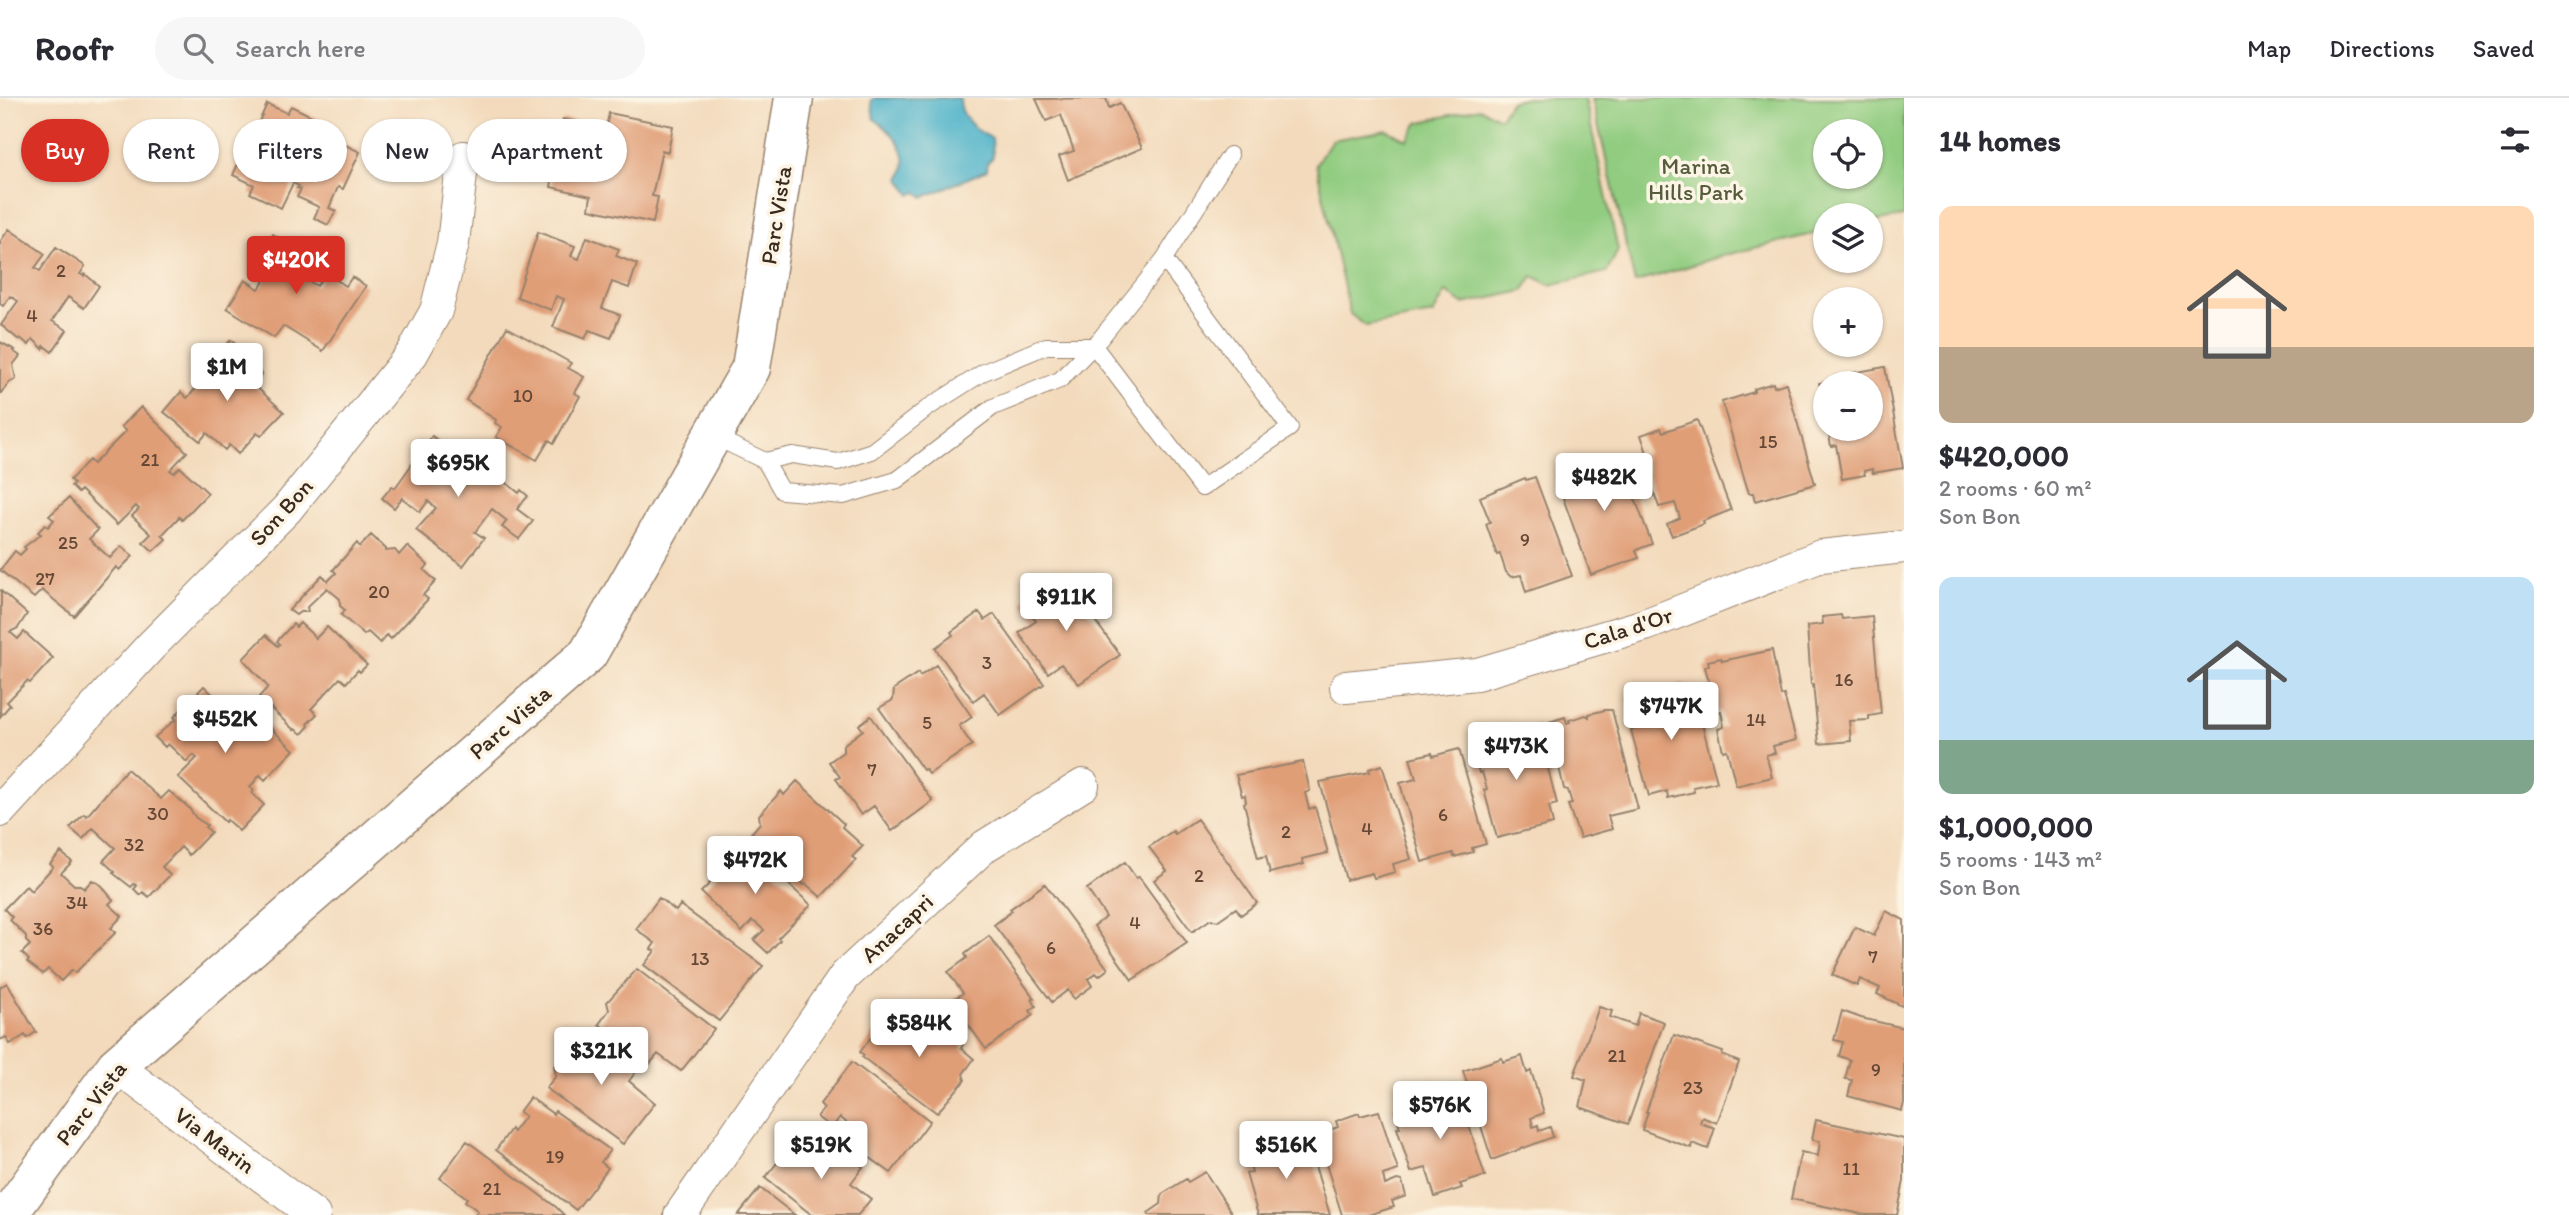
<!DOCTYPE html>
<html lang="en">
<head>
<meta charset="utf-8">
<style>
  body { margin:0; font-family:Itim,sans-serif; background:#f7f7f7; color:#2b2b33; height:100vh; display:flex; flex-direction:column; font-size:26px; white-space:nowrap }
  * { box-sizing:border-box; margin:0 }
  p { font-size:23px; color:#7c7c81 }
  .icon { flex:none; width:38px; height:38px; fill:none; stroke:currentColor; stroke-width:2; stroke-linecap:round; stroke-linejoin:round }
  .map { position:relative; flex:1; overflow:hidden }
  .panel { display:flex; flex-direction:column; background:#fff; width:665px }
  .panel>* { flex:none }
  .guide { position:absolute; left:21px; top:21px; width:665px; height:63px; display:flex; gap:14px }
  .fabs { position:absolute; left:1813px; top:21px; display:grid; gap:14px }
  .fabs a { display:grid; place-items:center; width:70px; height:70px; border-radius:50%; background:#fff; box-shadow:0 2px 5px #0004; font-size:35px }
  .price { position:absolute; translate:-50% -60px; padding:0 16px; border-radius:7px; background:#fff; color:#222; font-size:23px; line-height:46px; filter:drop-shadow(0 2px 4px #0008) }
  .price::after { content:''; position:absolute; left:50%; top:42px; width:21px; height:16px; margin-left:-10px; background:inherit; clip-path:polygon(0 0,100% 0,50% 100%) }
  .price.active { background:#d93025; color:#fff }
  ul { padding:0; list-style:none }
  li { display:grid; align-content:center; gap:14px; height:371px; padding:0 35px }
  li span { display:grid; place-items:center; height:217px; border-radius:14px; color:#555 }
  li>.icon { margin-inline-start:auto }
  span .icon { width:126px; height:126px; fill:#fffc; stroke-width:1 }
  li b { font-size:30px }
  h2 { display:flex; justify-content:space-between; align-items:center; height:84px; padding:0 35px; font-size:30px }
  .tag { padding:0 24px; border-radius:32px; background:#fff; box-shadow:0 2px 5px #0004; font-size:24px; line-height:63px }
  .tag.active { background:#d93025; color:#fff }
  header { display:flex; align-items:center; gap:42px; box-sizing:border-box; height:98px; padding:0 35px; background:#fff; border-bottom:2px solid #e1e1e2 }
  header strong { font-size:33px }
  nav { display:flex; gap:38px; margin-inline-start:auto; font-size:24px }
  .search { width:490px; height:63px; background:#f7f7f7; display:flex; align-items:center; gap:18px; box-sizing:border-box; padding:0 24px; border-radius:38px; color:#7c7c81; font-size:26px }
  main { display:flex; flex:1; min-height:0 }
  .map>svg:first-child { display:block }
  .green { fill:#91cc80; stroke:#667b4f; stroke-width:2; fill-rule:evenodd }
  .water { fill:#4ab1c9; stroke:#426e74; stroke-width:2 }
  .building { fill:#e09e77 }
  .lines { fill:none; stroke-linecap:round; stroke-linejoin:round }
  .service-casing { stroke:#97826d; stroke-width:18 }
  .minor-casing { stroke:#97826d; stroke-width:34 }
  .tertiary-casing { stroke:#97826d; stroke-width:41 }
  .service { stroke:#fff; stroke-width:16 }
  .minor { stroke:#fff; stroke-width:32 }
  .tertiary { stroke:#fff; stroke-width:38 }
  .labels { text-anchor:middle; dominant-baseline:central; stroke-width:7; stroke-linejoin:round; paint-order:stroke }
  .number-label { font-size:19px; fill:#644734 }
  .park-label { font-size:23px; fill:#555b3b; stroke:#fcf5e5 }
  .street-label { font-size:23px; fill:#3b2a1e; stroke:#fcf5e5 }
</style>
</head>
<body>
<header>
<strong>Roofr</strong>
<div class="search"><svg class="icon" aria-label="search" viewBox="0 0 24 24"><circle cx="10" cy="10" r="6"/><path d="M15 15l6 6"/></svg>Search here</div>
<nav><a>Map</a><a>Directions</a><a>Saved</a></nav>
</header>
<main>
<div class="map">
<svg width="1904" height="1117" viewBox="0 0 1904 1117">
  <rect width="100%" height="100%" fill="#fcf5e5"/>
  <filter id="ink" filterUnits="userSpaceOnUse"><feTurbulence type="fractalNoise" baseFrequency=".0143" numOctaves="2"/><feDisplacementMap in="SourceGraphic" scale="14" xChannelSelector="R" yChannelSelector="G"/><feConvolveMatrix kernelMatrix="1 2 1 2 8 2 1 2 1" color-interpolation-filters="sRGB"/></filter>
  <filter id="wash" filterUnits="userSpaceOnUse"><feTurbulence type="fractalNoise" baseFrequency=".00686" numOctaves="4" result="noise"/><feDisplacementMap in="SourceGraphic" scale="28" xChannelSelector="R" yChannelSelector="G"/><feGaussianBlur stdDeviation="1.57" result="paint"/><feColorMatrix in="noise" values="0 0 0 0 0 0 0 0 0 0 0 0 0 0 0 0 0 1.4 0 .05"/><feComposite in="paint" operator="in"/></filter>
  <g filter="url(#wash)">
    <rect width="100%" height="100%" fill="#f3dabc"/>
    <path class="green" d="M1527 0 1585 1 1618 152 1607 174 1550 187 1533 178 1523 193 1463 206 1446 194 1433 216 1366 228 1350 216 1316 66 1332 42 1387 32 1407 42 1418 25 1479 10 1500 20 1510 4Z
      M1592 0H1904V119L1871 124V117H1825V133L1721 158 1635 185ZM1825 33H1871V79H1825Z"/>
    <path class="water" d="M875 0H960C959 18 976 34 992 40L993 59 987 65V72L924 99 917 94 911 97 900 81C914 57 894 34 874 21L871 2Z"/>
    <g id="blocks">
      <path class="building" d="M1106 0 1109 10 1120 5 1142 50 1068 82 1059 58 1074 53 1061 17 1046 23 1036 1Z
        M267 6 287 15 291 8 322 23 309 49 316 52 323 36 360 54 343 91 338 89 329 110 336 113 328 127 314 120 319 109 297 99 301 91 297 90 299 88 293 85 281 110 250 95 254 87 233 77 243 55 261 63 274 36 257 28Z
        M609 15 673 28 668 54 662 52 652 98 658 99 653 125 589 111 591 98 551 89 563 21 602 29 600 40H604Z
        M9 131 45 156 35 170 40 173 56 149 85 168 80 176 84 178 85 176 99 188 84 210 68 199 52 223 67 232 52 254 44 248 43 251 33 241 29 247 20 240 19 242 1 227 18 203 10 198 3 208 0 206V144Z
        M538 134 575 148 571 158 579 161 587 139 619 151 616 158 637 166 629 190 612 184 602 210 620 217 611 240 589 232 585 241 553 229 564 201 556 198 551 212 517 199Z
        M273 136 292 148 296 141 326 159 310 184 317 188 325 175 346 188 352 179 366 188 323 253 283 228 274 240 227 210 245 182 259 191 275 166 260 156Z
        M507 229 571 265 568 270 584 279 575 295 580 298 554 345 549 342 537 362 496 339 502 329 495 325 496 322 466 302Z
        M231 242 252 261 248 264 262 276 253 286 284 314 261 338 257 335 238 356 229 347 225 352 207 335 200 343 164 314 181 294 187 300 219 266 213 261Z
        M0 244 15 252 13 253 20 258 13 267 16 281 10 284 0 296Z
        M1885 269 1903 370 1873 375 1872 371 1864 373 1865 377 1842 381 1836 347 1831 348 1828 331H1871V285H1825L1824 305 1819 285 1836 282 1835 278Z
        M1773 285 1774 289 1786 285 1815 386 1755 403 1753 395H1749L1745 383 1722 304 1754 294V291Z
        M141 309 187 354 170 372 174 375 180 369 208 395 182 422 179 419 162 437 166 441 153 453 143 444 151 436 132 418 139 411 136 408 117 427 81 392 78 395 71 388 74 386 70 382 89 362 93 366 126 333 121 329Z
        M1697 322 1731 412 1703 423 1704 426 1672 438 1667 426 1680 420 1675 405 1659 409 1647 374H1649L1643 356 1647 355 1641 337 1661 330 1663 334Z
        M432 338 468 366 477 355 507 379 504 383 519 395 521 392 528 398 517 411 533 423 519 441 502 429 507 423 492 411 475 434 484 440 463 468 416 432 436 410 428 403 420 414 402 400 394 410 382 400 392 388 395 390Z
        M1618 355 1652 446 1636 452 1639 460 1591 477 1555 378 1568 374 1566 370 1586 363 1587 367Z
        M1535 379 1572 478 1526 494 1521 477 1511 479 1506 474 1500 456 1497 457 1486 426 1490 424 1480 399 1525 380 1526 382Z
        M69 400 98 432 89 441 110 460 121 448 133 458 119 472 116 469 74 518 42 492 34 500 0 472 15 453 20 457 26 451 24 449 41 436 38 434 45 427 48 429 54 422 49 418Z
        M371 437 386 451V453L395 452 399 457 407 448 428 467 424 472 436 483 423 497 428 501 391 541 387 537 380 545 368 534 364 537 341 517 345 512 340 508V501L327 490 307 509 308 514H300L296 517 289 512 322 477 328 483 336 475 333 472 357 445 360 449Z
        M1064 480 1120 557 1079 586 1061 566 1048 575 1019 535 1036 523 1022 504 1047 486 1050 491Z
        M1 493 27 516 18 530 10 534 18 541 24 534 53 560 30 585 27 583 7 604 10 607 0 619Z
        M979 514 985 522 994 516 1044 586 1000 617 984 595 973 603 935 550 953 537 951 534Z
        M1841 517 1842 521 1872 518 1881 616 1869 618V622L1849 623 1851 643 1819 646 1813 586H1811L1807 528 1823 526 1822 519Z
        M300 525 316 540 327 529 367 567 360 574 358 572 346 585 340 580 311 611 317 616 307 626 309 628 302 636 295 631 294 632 259 599 268 589 243 561 266 537 278 548 280 546 277 543 293 526 296 529Z
        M1772 552 1781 598 1784 597 1796 642 1773 648 1775 655 1766 657 1772 679 1736 688 1727 652 1723 653 1718 631 1724 629 1721 613 1717 614 1705 569 1709 567 1708 563 1721 560 1722 563Z
        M936 567 972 619 959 628 972 647 929 676 925 671 923 672 879 610 893 602 894 591 918 575 920 578Z
        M1684 586 1685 589 1692 587 1717 684 1693 689 1694 694 1668 700 1667 693 1649 698 1631 632 1636 631 1627 599 1657 596 1661 595 1660 592Z
        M204 588 232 615 225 623 228 625 246 607 294 652 265 682 260 677 250 689 254 693 252 695 264 707 239 733 227 722 225 724 178 679 197 660 193 657 187 664 168 646 165 649 155 639 176 621 174 619Z
        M1605 612H1612L1638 711 1608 718 1612 731 1580 740 1568 707 1572 706 1568 692 1564 691 1549 624 1565 619 1567 625 1570 624 1569 622 1586 617 1589 619V616Z
        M871 618 933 703 892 733 874 708 861 717 836 681 840 679 829 664 843 654V647L863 632 859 627Z
        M1537 627 1557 706 1549 708 1553 726 1497 740 1484 692 1487 691 1482 674 1479 675 1472 648 1478 647 1477 644 1492 640 1493 643 1500 641 1499 638 1522 635V631Z
        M1459 651 1486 746 1472 750 1473 754 1454 759 1453 755 1422 764 1400 685 1416 681 1410 660 1432 655 1433 658Z
        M1303 664 1310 693 1305 695 1309 711 1315 709 1328 755 1302 761 1304 766 1270 775 1266 758 1258 760 1244 705 1246 704 1245 697 1242 698 1236 677Z
        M1382 667 1411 761 1393 766 1395 774 1374 780 1372 775 1346 782 1320 684 1370 674 1369 671Z
        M127 671 161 701 169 693 188 709 196 720 207 727 205 729 211 734 189 757 181 749 162 769 170 777 149 799 143 794 140 797 134 791 137 788 134 786 131 789 113 775 115 774 103 763 115 750 93 730 83 741 70 730 84 716 87 718Z
        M797 683 844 726 842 729 863 748 852 759 856 762 821 799 806 786 804 787 750 737 760 725 759 717 781 693 784 697Z
        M1197 721 1257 805 1241 817 1236 810 1217 823 1211 821 1192 834 1154 782 1167 773 1149 749 1173 733 1175 736Z
        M743 744 811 807 778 840 780 842 768 855 754 842 764 832 756 825 752 823 742 834 701 794 717 778 713 775Z
        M61 754 72 764 61 775 74 787H80L84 791 92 782 101 787 113 802 109 806 122 818 111 830 116 834 75 875 72 872 61 883 48 871 43 876 27 864 29 862 22 855 30 847 26 843V838L10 822 12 819 4 811 26 788 31 793 53 769 50 766Z
        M1125 764 1136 780 1139 779 1187 845 1132 882 1094 828 1106 819 1087 791Z
        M1045 786 1108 871 1099 878 1096 875 1088 881 1092 888 1074 901 1068 892 1052 904 994 827 1012 813 1010 811Z
        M659 800 676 813 680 807 763 868 719 923 644 867 655 853 651 851 655 845 636 831Z
        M1886 813 1904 822V909L1877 896 1880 890 1860 881 1857 888 1832 877 1855 829 1874 838Z
        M989 838 1034 900 1032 901 1036 908 1030 913 1033 917 986 951 951 903 963 895 948 874 967 860 965 856Z
        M637 871 714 931 681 973 658 956 648 968 611 940 613 937 599 926 609 912 607 904Z
        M7 885 36 934 27 940 25 937 10 946 6 939 0 942V889Z
        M1599 909 1612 913 1610 919 1635 928 1639 915 1664 924 1628 1026 1580 1009 1586 982 1574 978Z
        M891 913 918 933 927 920 963 947 961 950 974 961 963 976 965 982 937 1015 862 959 864 957 860 954Z
        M1842 913 1861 920 1904 930V1005L1902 1013 1848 998 1852 982 1845 981 1850 962 1839 958 1843 944 1834 942Z
        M588 932 638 971 629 983 655 1005 623 1046 546 990 556 978 554 968 572 945 575 947Z
        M1674 937 1723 954 1722 957 1739 964 1717 1025 1702 1019 1700 1025 1715 1030 1708 1051 1692 1045 1691 1050 1642 1032 1648 1014H1646Z
        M1522 958 1527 975 1531 973 1544 1015 1531 1020 1533 1029 1538 1027 1539 1033 1550 1029 1553 1039 1492 1062 1463 973 1502 960 1503 964Z
        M852 964 930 1023 891 1075 839 1037 847 1025 840 1019 832 1030 817 1019 824 1010 820 1006Z
        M1457 990 1485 1078 1460 1086 1462 1090 1435 1099 1426 1070 1411 1074 1397 1030H1400L1395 1013 1411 1008 1414 1000 1438 992 1439 996Z
        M530 999 553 1016 555 1013 610 1052 601 1064 608 1070 576 1112 496 1052 511 1031 513 1034 525 1018 519 1014Z
        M1379 1013 1398 1072 1383 1077 1385 1087 1397 1082 1402 1083 1406 1098 1392 1103 1394 1109 1368 1117H1342L1320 1047 1323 1046 1320 1035 1338 1029 1336 1023 1359 1015 1360 1018Z
        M1816 1022 1904 1041V1083L1897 1117H1866L1791 1101 1801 1054 1818 1058 1820 1043 1812 1042Z
        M1294 1039 1297 1050 1304 1047 1308 1059 1312 1058 1330 1117H1258L1246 1076 1252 1074 1247 1058 1261 1054 1260 1050Z
        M827 1041 863 1069 851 1085 871 1101 858 1117H812L765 1080 781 1060 786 1065 803 1043 816 1054Z
        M467 1043 556 1109 564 1117H475L478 1113 465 1103 467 1100 440 1080Z
        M1205 1074 1233 1117H1149L1148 1115 1161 1106 1162 1096 1186 1081 1188 1084Z
        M760 1090 795 1117H738Z"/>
    </g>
  </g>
  <g filter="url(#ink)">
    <use href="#blocks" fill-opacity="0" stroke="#97826d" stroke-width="2"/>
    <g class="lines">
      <g class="service-casing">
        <path id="service" d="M1094 248 1202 390 1290 330 1164 161
          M713 338 765 363 782 393 843 398 897 382 993 309 1060 282 1100 241 1164 161 1230 57
          M765 363 792 357 838 364 872 353 929 309 984 274 1046 248H1094"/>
      </g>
      <g class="minor-casing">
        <path id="minor" d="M1346 589 1477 576 1645 527 1821 458 1904 449
          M0 713 150 549 287 411 412 256 436 213 453 145 463 59
          M116 968 314 1117
          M680 1117 845 878 985 748 1083 687"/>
      </g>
      <g class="tertiary-casing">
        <path id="tertiary" d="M8 1117 116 968 588 556 751 270 794 0"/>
      </g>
      <use href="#service" class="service"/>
      <use href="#minor" class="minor"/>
      <use href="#tertiary" class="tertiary"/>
    </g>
  </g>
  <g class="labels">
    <g class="number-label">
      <text x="61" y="172">2</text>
      <text x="32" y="217">4</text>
      <text x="523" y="297">10</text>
      <text x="1768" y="343">15</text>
      <text x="150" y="361">21</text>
      <text x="1525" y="441">9</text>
      <text x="68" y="444">25</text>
      <text x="45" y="480">27</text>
      <text x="379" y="493">20</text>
      <text x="987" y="564">3</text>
      <text x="1844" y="581">16</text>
      <text x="1756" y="621">14</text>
      <text x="927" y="624">5</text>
      <text x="872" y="671">7</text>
      <text x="158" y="715">30</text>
      <text x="1443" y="716">6</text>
      <text x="1367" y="730">4</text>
      <text x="1286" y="733">2</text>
      <text x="134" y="746">32</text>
      <text x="1199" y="777">2</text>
      <text x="77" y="804">34</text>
      <text x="1135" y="824">4</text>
      <text x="43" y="830">36</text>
      <text x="1051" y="849">6</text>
      <text x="1873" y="858">7</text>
      <text x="700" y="860">13</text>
      <text x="1617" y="957">21</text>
      <text x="1876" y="971">9</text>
      <text x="1693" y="989">23</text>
      <text x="555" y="1058">19</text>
      <text x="1851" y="1070">11</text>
      <text x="492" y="1090">21</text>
    </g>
    <g class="park-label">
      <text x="1696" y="68">Marina<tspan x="1696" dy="26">Hills Park</tspan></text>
    </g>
    <g class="street-label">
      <text transform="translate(776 117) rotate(-81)">Parc Vista</text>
      <text transform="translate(281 414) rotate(-48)">Son Bon</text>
      <text transform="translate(1628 530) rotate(-18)">Cala d'Or</text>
      <text transform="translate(510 624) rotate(-41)">Parc Vista</text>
      <text transform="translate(897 830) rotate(-43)">Anacapri</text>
      <text transform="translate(91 1005) rotate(-52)">Parc Vista</text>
      <text transform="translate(215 1042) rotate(37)">Via Marin</text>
    </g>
  </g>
</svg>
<div class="fabs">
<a><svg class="icon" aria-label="locate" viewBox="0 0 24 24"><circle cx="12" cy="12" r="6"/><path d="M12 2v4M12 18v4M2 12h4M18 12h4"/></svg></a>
<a><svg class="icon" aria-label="layers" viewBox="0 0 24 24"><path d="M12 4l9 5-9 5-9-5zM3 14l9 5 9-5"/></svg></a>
<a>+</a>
<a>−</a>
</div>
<b class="price active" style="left:296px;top:198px">$420K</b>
<b class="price" style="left:227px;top:305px">$1M</b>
<b class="price" style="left:458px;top:401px">$695K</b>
<b class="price" style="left:1604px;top:415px">$482K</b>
<b class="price" style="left:1066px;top:535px">$911K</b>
<b class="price" style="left:1671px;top:644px">$747K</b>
<b class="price" style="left:225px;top:657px">$452K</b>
<b class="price" style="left:1516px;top:684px">$473K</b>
<b class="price" style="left:755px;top:798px">$472K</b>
<b class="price" style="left:919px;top:961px">$584K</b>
<b class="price" style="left:601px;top:989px">$321K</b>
<b class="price" style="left:1440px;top:1043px">$576K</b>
<b class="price" style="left:821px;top:1083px">$519K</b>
<b class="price" style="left:1286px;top:1083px">$516K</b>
<div class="guide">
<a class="tag active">Buy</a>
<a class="tag">Rent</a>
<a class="tag">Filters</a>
<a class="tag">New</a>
<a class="tag">Apartment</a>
</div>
</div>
<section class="panel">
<h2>14 homes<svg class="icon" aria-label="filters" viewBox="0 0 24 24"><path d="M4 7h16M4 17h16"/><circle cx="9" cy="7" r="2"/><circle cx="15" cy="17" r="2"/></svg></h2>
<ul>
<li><span style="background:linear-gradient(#ffd9b3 65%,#b9a48a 0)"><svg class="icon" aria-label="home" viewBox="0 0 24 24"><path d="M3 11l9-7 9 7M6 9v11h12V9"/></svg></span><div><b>$420,000</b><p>2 rooms · 60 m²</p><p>Son Bon</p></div></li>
<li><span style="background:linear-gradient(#bfe0f5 75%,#7fa58c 0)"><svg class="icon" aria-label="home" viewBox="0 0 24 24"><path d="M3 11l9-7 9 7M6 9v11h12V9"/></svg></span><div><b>$1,000,000</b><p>5 rooms · 143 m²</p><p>Son Bon</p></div></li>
</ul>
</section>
</main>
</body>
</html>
